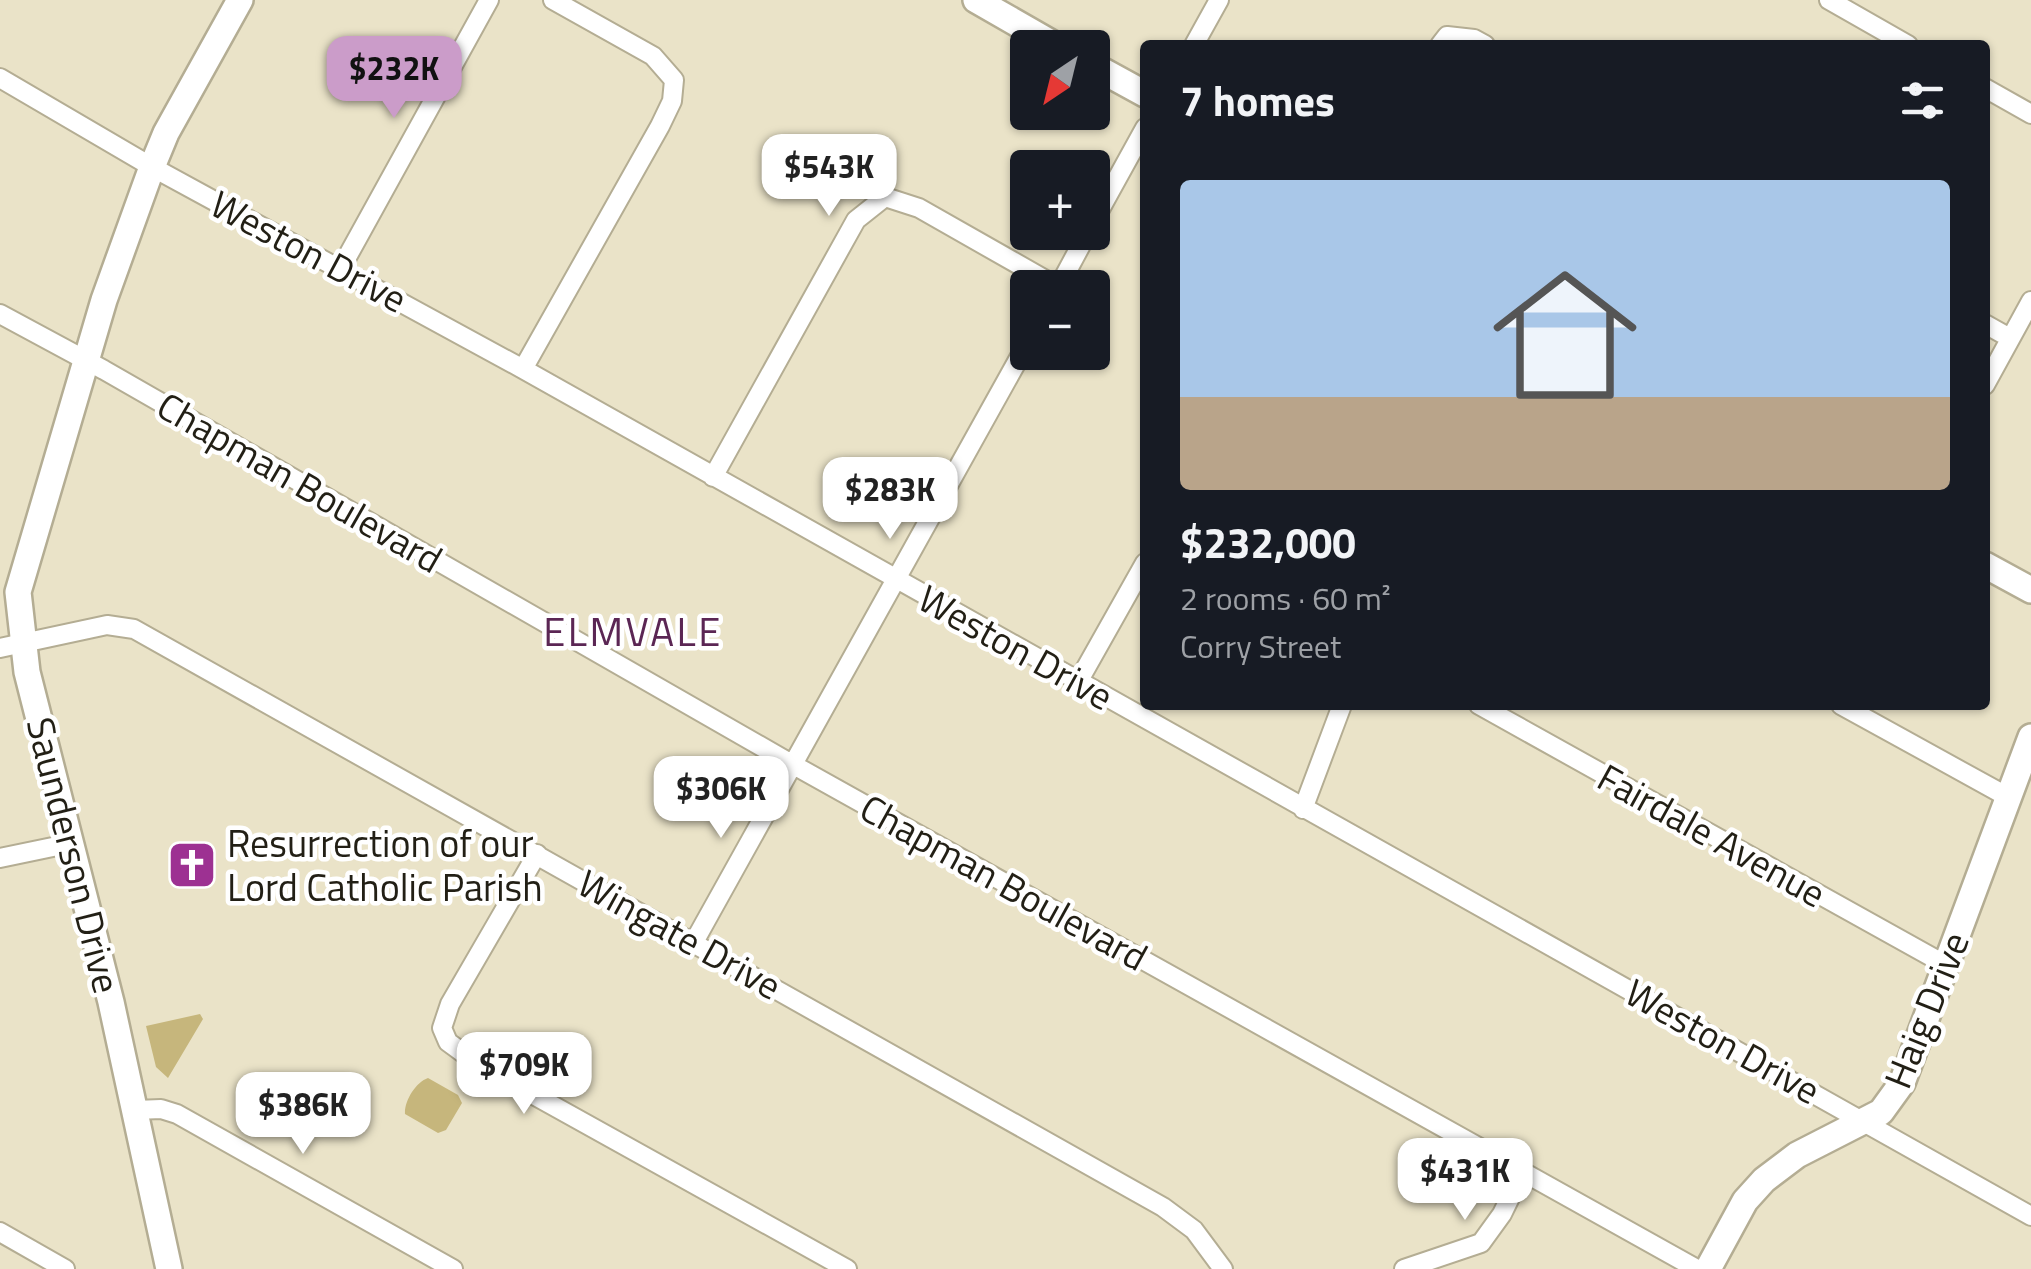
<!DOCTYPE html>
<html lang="en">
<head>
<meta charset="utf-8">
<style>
  body { margin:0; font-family:"Titillium Web",sans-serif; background:#20242c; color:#f1f3f6; height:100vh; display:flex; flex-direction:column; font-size:38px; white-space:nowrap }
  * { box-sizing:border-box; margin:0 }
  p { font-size:32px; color:#9ea1a6 }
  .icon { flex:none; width:55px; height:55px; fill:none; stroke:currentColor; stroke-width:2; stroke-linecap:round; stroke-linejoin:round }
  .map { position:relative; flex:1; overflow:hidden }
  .side { position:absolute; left:1140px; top:40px; width:850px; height:670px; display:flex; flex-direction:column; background:#171b24; border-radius:10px; box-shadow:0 2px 8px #0004 }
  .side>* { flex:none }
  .needle { width:65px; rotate:215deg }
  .tools { position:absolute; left:1010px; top:30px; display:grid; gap:20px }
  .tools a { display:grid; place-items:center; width:100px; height:100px; border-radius:10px; background:#171b24; box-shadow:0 2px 8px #0004; font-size:50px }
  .price { position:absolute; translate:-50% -85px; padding:0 22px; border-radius:20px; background:#fff; color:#222; font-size:32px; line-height:65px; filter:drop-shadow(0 2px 5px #0008) }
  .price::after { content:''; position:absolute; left:50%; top:60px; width:30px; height:22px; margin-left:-15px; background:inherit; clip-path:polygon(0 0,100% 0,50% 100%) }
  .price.active { background:#cb9cc9; color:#111 }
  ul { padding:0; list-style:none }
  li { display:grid; align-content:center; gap:20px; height:530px; padding:0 40px }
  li+li { border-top:2px solid #363941 }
  li span { display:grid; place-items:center; height:310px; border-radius:10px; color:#555 }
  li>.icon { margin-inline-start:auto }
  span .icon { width:180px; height:180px; fill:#fffc; stroke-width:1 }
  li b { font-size:42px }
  h2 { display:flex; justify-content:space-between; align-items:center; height:120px; padding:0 40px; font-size:42px }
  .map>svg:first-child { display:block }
  .green { fill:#c6b67c }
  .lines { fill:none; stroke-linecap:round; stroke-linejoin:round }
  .street-casing { stroke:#b4ad93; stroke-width:22 }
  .secondary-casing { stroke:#b4ad93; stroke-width:30 }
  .street { stroke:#fff; stroke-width:18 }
  .secondary { stroke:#fff; stroke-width:25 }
  .labels { text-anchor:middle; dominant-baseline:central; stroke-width:9; stroke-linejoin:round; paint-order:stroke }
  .street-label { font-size:38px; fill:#221f15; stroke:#fff }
  .poi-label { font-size:38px; fill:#221f15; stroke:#fff; text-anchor:start }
  .neighbourhood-label { font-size:40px; letter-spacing:2.5px; fill:#5b2654; stroke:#fff }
</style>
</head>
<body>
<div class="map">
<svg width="2031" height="1269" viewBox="0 0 2031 1269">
  <rect width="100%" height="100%" fill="#eae3c8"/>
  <path class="green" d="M200 1014 203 1019 168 1078 156 1067 146 1026Z
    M428 1078 458 1095 462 1103 446 1130 438 1133 405 1114C404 1101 416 1082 428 1078Z"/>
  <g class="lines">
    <g class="street-casing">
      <path id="street" d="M1829 0 1908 45
        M1194 45 1219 0
        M1440 45 1447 36 1474 39 1485 45
        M0 78 152 167 523 369 2031 1216
        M1985 88 2031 114
        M1092 224 1145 128
        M341 268 489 0
        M1058 288 1088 232
        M0 314 104 370 790 763 1697 1269
        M1985 324 2010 338
        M523 369 660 126 672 101 674 80 653 56 553 0
        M1985 385 2031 301
        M713 477 856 220 885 197 919 208 1058 287
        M0 648 107 625 134 629 1163 1207 1194 1230 1223 1269
        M1078 682 1145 563
        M1479 705 1946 965
        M1841 705 2008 797
        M1303 809 1342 705
        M537 854 450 1004 442 1028 448 1042 478 1064 847 1269
        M0 858 72 843
        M694 942 1028 342
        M136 1110 161 1109 177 1114 453 1269
        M0 1232 65 1269
        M1404 1269 1481 1243 1502 1214 1523 1171"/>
    </g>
    <g class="secondary-casing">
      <path id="secondary" d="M976 0 1060 48
        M1092 65 1145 94
        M1985 565 2031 590
        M169 1269 111 1002 27 672 18 592 104 300 152 167 166 133 240 0
        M1708 1269 1745 1201 1764 1180 1797 1155 1881 1112 1902 1083 2031 737"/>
    </g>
    <use href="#street" class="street"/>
    <use href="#secondary" class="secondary"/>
  </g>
  <defs>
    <g id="church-square" transform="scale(2.5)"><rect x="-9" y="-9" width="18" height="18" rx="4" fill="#9d3192" stroke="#fff"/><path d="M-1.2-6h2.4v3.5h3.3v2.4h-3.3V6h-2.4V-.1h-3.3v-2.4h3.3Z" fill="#fff"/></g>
  </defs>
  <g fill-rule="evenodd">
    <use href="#church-square" x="192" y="865"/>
  </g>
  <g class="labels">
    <g class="street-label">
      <text transform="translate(309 251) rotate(28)">Weston Drive</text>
      <text transform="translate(300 482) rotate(30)">Chapman Boulevard</text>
      <text transform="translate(1016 647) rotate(29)">Weston Drive</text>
      <text transform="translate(1712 835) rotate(29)">Fairdale Avenue</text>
      <text transform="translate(74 855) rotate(76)">Saunderson Drive</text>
      <text transform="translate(1004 882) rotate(29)">Chapman Boulevard</text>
      <text transform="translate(680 934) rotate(29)">Wingate Drive</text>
      <text transform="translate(1926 1010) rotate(-68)">Haig Drive</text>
      <text transform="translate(1723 1041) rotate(29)">Weston Drive</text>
    </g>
    <g class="poi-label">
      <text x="227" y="843">Resurrection of our<tspan x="227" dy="44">Lord Catholic Parish</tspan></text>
    </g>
    <g class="neighbourhood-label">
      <text x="633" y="631">ELMVALE</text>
    </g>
  </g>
</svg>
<div class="tools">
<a><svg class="needle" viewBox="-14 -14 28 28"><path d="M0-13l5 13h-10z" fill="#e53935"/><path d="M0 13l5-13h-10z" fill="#9ea1a6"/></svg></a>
<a>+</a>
<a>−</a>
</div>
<b class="price active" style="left:394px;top:121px">$232K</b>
<b class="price" style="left:829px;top:219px">$543K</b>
<b class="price" style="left:890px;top:542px">$283K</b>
<b class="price" style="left:721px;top:841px">$306K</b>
<b class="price" style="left:524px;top:1117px">$709K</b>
<b class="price" style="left:303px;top:1157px">$386K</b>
<b class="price" style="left:1465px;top:1223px">$431K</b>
<section class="side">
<h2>7 homes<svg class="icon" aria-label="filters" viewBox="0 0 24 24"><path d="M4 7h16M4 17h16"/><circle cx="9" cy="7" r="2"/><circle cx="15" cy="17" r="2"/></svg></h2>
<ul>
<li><span style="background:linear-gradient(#a9c7e8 70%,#b9a48a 0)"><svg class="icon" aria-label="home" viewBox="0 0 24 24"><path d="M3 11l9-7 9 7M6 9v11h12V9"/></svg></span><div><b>$232,000</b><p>2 rooms · 60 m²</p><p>Corry Street</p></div></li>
</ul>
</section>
</div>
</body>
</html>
